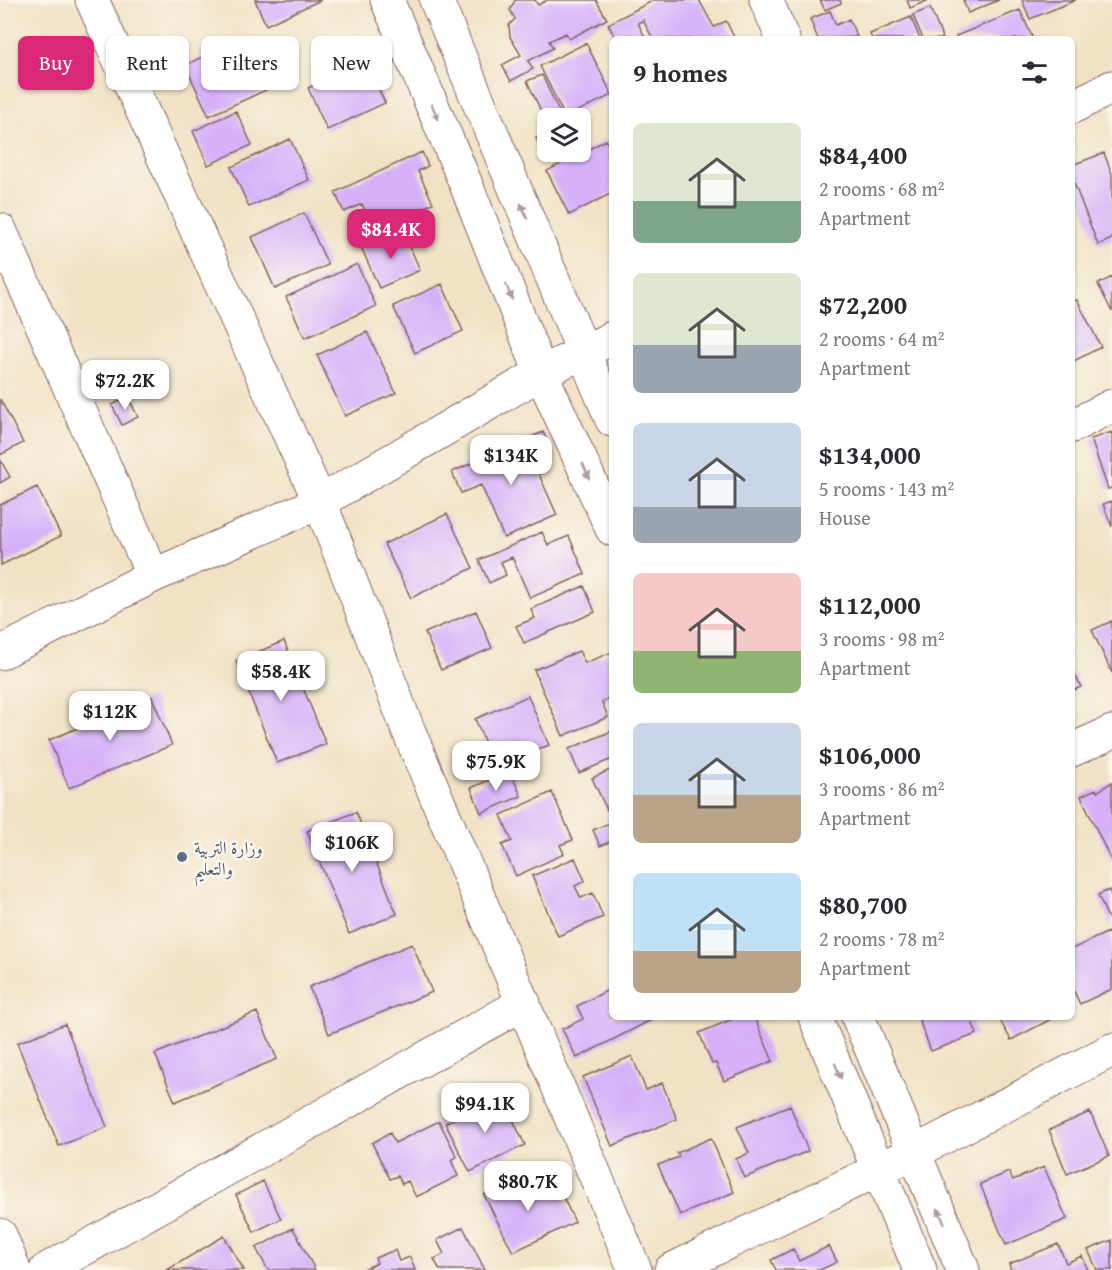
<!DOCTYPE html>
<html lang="en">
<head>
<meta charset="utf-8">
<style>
  body { margin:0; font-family:"Gentium Book Plus",Amiri,serif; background:#f2f2f3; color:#2b2b33; height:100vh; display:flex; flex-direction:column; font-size:22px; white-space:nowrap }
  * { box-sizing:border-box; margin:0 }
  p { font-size:20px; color:#7c7c81 }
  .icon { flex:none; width:33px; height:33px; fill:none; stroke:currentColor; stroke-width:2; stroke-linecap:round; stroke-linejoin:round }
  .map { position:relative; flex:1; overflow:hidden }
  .details { position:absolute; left:609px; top:36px; width:466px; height:984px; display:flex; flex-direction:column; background:#fff; border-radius:9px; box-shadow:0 2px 4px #0004 }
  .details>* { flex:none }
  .hud { position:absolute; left:18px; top:36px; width:501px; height:54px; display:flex; gap:12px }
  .fabs { position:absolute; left:537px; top:108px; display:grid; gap:12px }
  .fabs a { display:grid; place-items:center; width:54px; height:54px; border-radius:9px; background:#fff; box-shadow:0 2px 4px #0004; font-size:30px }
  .price { position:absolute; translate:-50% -51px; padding:0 14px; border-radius:12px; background:#fff; color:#222; font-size:20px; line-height:39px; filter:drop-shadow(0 2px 3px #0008) }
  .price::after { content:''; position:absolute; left:50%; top:36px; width:18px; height:14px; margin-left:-9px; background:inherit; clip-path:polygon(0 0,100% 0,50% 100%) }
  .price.on { background:#db2777; color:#fff }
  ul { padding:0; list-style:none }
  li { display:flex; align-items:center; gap:18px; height:150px; padding:0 24px }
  li span { display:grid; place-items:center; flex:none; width:168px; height:120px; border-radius:9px; color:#555 }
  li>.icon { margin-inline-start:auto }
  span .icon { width:72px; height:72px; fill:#fffc; stroke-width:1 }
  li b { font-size:26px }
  h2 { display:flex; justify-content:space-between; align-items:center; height:72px; padding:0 24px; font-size:26px }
  .tag { padding:0 21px; border-radius:9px; background:#fff; box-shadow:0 2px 4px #0004; font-size:21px; line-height:54px }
  .tag.on { background:#db2777; color:#fff }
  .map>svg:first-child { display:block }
  .building { fill:#d6b1fa }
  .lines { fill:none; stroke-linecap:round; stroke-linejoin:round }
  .minor-casing { stroke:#846361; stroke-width:35 }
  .minor { stroke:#fff; stroke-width:33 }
  .oneway { fill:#ae9aa0 }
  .service-dot { fill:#5c6f8a; stroke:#fbf7ec; stroke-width:2 }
  .labels { text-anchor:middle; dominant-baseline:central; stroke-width:4.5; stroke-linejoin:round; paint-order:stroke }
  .service-label { font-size:18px; fill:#4e5e75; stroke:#fbf7ec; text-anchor:start }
</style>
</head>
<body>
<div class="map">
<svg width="1112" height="1270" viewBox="0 0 1112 1270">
  <rect width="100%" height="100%" fill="#fbf7ec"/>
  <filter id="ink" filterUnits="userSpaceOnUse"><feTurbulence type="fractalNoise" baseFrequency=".0167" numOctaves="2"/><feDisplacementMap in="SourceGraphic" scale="12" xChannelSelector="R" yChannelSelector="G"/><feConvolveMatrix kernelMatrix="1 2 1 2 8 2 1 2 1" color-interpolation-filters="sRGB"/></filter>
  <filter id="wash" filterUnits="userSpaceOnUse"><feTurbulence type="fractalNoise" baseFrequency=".008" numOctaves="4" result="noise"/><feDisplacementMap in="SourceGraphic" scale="24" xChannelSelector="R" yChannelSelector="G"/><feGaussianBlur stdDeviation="1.35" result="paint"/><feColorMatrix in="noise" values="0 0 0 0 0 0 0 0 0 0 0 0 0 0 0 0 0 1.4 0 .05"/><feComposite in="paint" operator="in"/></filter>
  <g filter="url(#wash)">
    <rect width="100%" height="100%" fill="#f1e2c5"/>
    <g id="blocks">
      <path class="building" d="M255 0H321L266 25Z
        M515 0H535L538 5 547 0H596L607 19 569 39 566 33 549 41 553 48 528 61 533 69 511 81 502 65 521 55 510 37 509 25 515 19 510 10Z
        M654 0H699L714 27 726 21 735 39H653L643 20 638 23 646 39H616L608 24Z
        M820 0H840L841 3 825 10Z
        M907 0H929L910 8Z
        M963 0H999L968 13Z
        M1022 0H1076L1030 19Z
        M930 8 943 39H923L913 15Z
        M1020 10 1033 39H957L956 36Z
        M830 11 836 25 849 19 857 37 818 39 810 19Z
        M911 17 920 39H872L870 34Z
        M242 38 266 90 209 116 185 65Z
        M586 43 612 95 565 117 540 66Z
        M366 62 385 103 327 130 308 88Z
        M542 75 562 118H548V126L527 81Z
        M236 111 252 145 208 165 193 131Z
        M548 133V150L542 152 536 138Z
        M290 139 309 180 249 207 231 167Z
        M606 140 612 152V193L569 215 547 171Z
        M422 152 428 166 418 171 433 203 374 230 362 204 344 212 335 192Z
        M1104 153 1112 174V239L1098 245 1072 178V165Z
        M304 213 328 265 275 289 252 237Z
        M403 231 420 270 379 288 362 249Z
        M357 264 376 306 305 338 286 297Z
        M1112 277V312L1098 284Z
        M442 284 463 331 415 353 393 306Z
        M1077 300 1101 347 1072 362V302Z
        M367 332 396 393 345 416 317 355Z
        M128 397 138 417 122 425 112 405Z
        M0 399 23 443 0 455Z
        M543 432 549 446 530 454 557 515 504 538 481 485 461 493 452 472Z
        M1112 432V488L1108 489 1091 439Z
        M0 459 10 477 0 483Z
        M37 487 61 536 1 565 0 505Z
        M1112 501V527L1103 504Z
        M447 514 473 568 411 598 384 544Z
        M542 532 548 545 569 536 585 574 530 598 512 557 501 562 506 575 489 583 479 560Z
        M584 586 595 612 524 643 516 626 535 618 531 609Z
        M476 611 492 648 441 670 425 633Z
        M1112 621V673L1092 630Z
        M284 641 326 744 277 763 236 661Z
        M579 651 585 663 612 652V697L602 702 608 717 563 736 534 670Z
        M1072 669 1081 687 1072 691Z
        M528 696 549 745 485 772 475 750 486 745 475 719Z
        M152 697 172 745 69 788 49 740Z
        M612 731V759L579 773 569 749Z
        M612 769V808L607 810 592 778Z
        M510 771 521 796 481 813 471 788Z
        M1112 782V863L1081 796 1096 789 1097 792Z
        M552 792 573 840 560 845 564 854 516 876 502 845 512 841 501 815Z
        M356 812 397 914 349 934 307 831Z
        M612 822V841L600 846 593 830Z
        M575 858 585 881 575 886 581 898 593 893 603 917 558 936 532 876Z
        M1109 890 1112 898V927L1098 895Z
        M1108 932 1112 940V989L1080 1004 1072 987V949Z
        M412 944 432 992 329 1034 309 987Z
        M612 988V1017H657L577 1058 562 1029 583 1019 577 1006Z
        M257 1012 277 1059 175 1102 155 1054Z
        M737 1017H754L773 1061 724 1081 716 1063 712 1064 699 1033Z
        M918 1017H970L977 1034 931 1051Z
        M998 1017H1055L1011 1040Z
        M65 1024 107 1127 59 1146 17 1043Z
        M632 1056 646 1090 662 1083 677 1119 612 1146 583 1077Z
        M501 1095 525 1145 470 1172 445 1123Z
        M790 1105 808 1151 744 1178 736 1159 749 1153 737 1127Z
        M1090 1112 1109 1156 1067 1174 1049 1130Z
        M439 1121 457 1157 451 1160 458 1176 416 1197 408 1181 402 1184 398 1176 390 1179 372 1143 390 1133 395 1143Z
        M711 1138 734 1192 680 1215 658 1165 679 1157 677 1153Z
        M1044 1167 1067 1219 1006 1245 980 1184 1009 1172 1013 1180Z
        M525 1175 535 1194 556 1183 575 1222 513 1252 484 1195Z
        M263 1181 281 1219 254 1232 236 1195Z
        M463 1227 485 1270H440L434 1259 444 1254 437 1240Z
        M293 1228 315 1270H268L256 1248Z
        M224 1236 244 1270H167Z
        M1112 1240V1270H1097L1088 1250Z
        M1058 1244 1066 1263 1082 1256 1088 1270H1011L1009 1264Z
        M829 1246 837 1262 820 1270H776L771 1260 793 1249 799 1261Z
        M395 1250 399 1261 410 1257 415 1270H362L377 1263 375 1258Z"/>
    </g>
  </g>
  <g filter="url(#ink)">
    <use href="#blocks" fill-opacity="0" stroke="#846361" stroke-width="1.5"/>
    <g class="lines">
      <g class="minor-casing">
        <path id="minor" d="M92 0 320 502 407 727 635 1270
          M387 0 463 177 541 373 612 529
          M436 0 612 420
          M766 0 783 39
          M1072 107 1112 87
          M0 230 153 576
          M1072 426 1112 406
          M0 653 153 576 320 502 541 373 612 338
          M1072 750 1112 732
          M815 1017 920 1270
          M858 1017 963 1270
          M0 1235 14 1270
          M46 1270 524 1003
          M671 1270 915 1152 1112 1050"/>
      </g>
      <use href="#minor" class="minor"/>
    </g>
    <defs><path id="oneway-solid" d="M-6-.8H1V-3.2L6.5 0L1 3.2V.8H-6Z" transform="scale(1.5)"/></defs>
    <g class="oneway">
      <use href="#oneway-solid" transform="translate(435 112) rotate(67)"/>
      <use href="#oneway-solid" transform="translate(524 211) rotate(-113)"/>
      <use href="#oneway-solid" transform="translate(509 292) rotate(68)"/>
      <use href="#oneway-solid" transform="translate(586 471) rotate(66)"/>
      <use href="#oneway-solid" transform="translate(838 1071) rotate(68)"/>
      <use href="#oneway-solid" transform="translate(941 1216) rotate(-113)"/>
    </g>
  </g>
  <circle class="service-dot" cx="182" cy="857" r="6"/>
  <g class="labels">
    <g class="service-label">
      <text x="194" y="847">وزارة التربية<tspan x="194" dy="21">والتعليم</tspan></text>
    </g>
  </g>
</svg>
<div class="fabs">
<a><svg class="icon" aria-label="layers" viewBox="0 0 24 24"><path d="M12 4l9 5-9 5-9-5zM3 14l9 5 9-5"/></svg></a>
</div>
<b class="price on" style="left:391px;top:260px">$84.4K</b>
<b class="price" style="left:125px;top:411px">$72.2K</b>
<b class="price" style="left:511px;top:486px">$134K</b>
<b class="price" style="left:281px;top:702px">$58.4K</b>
<b class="price" style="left:110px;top:742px">$112K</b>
<b class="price" style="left:496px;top:792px">$75.9K</b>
<b class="price" style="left:352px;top:873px">$106K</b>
<b class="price" style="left:485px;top:1134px">$94.1K</b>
<b class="price" style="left:528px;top:1212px">$80.7K</b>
<div class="hud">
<a class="tag on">Buy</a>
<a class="tag">Rent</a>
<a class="tag">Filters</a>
<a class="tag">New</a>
</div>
<section class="details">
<h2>9 homes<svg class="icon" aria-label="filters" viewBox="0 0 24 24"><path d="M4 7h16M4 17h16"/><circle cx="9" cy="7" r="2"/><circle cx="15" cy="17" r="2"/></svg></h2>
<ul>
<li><span style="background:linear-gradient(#dfe7d0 65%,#7fa58c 0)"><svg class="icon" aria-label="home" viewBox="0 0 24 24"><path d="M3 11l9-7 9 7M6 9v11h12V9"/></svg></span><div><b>$84,400</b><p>2 rooms · 68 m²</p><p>Apartment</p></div></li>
<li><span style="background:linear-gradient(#dfe7d0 60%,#9aa5b1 0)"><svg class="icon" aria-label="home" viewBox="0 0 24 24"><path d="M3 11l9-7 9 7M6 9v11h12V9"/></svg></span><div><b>$72,200</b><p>2 rooms · 64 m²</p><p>Apartment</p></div></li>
<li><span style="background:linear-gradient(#c9d6e8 70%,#9aa5b1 0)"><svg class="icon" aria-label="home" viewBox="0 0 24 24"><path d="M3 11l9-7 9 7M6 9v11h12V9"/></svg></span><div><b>$134,000</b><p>5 rooms · 143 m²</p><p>House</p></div></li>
<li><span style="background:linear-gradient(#f6c9c9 65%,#8fb573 0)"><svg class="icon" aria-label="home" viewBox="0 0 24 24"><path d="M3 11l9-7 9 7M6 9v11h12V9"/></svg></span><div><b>$112,000</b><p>3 rooms · 98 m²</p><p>Apartment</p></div></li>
<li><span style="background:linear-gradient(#c9d6e8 60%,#b9a48a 0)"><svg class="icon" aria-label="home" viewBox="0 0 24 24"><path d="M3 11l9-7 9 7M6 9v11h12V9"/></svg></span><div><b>$106,000</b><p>3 rooms · 86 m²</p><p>Apartment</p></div></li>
<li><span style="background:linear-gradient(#bfe0f5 65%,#b9a48a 0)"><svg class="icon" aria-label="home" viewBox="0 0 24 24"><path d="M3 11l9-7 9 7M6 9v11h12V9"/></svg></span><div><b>$80,700</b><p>2 rooms · 78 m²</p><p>Apartment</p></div></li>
</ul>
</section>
</div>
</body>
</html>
